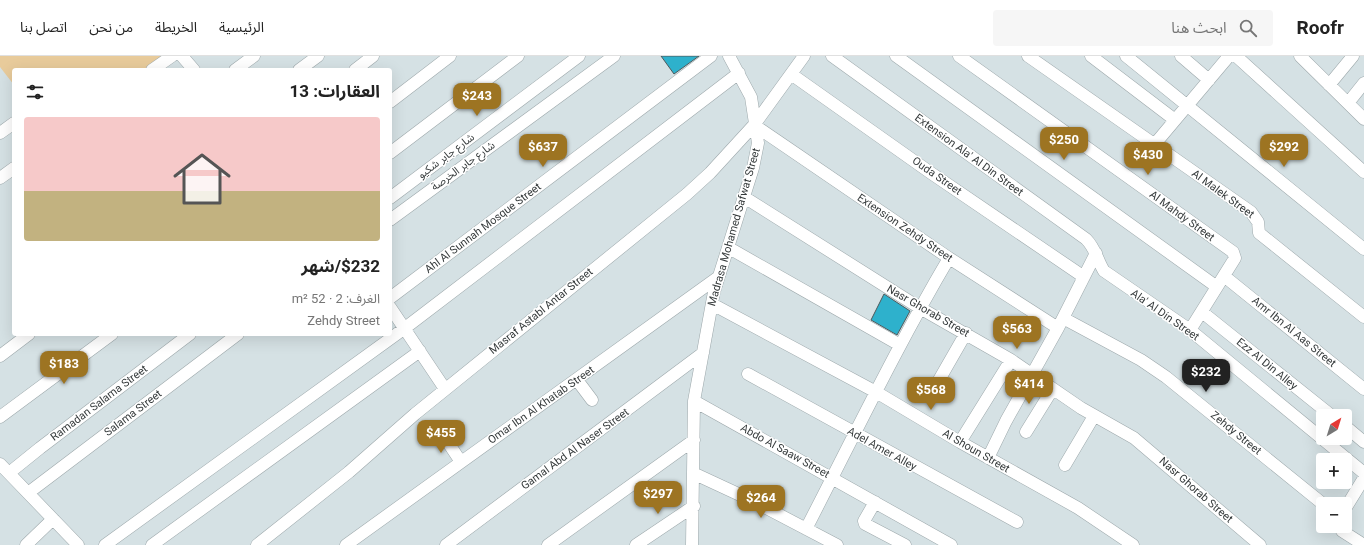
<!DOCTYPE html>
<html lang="ar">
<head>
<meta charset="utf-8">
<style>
  body { margin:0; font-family:Roboto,"Noto Sans Arabic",sans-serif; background:#f6f6f6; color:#222; direction:rtl; height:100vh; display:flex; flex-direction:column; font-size:15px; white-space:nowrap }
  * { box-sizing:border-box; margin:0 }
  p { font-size:13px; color:#767676 }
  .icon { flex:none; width:22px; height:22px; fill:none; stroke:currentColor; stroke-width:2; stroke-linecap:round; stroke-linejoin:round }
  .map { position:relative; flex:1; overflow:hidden; direction:ltr }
  .drawer { position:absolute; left:12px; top:12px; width:380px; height:268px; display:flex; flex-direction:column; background:#fff; border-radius:4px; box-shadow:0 4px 16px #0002; direction:rtl }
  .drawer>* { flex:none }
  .needle { width:26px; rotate:38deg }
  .fabs { position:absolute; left:1316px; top:353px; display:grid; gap:8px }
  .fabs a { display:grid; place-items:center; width:36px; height:36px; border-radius:4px; background:#fff; box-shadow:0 4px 16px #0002; font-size:20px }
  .price { position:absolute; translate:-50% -34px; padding:0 9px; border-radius:8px; background:#9d7422; color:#fff; font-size:13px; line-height:26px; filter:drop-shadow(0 1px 2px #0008) }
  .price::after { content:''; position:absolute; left:50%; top:24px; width:12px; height:9px; margin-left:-6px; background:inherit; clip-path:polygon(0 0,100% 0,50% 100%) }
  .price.selected { background:#222; color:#fff }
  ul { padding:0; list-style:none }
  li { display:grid; align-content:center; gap:8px; height:212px; padding:0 12px }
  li+li { border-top:1px solid #e0e0e0 }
  li span { display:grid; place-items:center; height:124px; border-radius:4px; color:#555 }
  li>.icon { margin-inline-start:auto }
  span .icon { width:72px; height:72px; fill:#fffc; stroke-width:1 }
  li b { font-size:17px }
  h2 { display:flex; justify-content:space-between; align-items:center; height:48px; padding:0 12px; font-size:17px }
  header { display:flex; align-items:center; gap:24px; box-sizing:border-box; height:56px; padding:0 20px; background:#fff; border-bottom:1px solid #e0e0e0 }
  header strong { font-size:19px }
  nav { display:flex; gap:22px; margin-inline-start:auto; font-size:14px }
  .search { width:280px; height:36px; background:#f6f6f6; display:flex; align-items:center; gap:10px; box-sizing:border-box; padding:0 14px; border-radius:4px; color:#767676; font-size:15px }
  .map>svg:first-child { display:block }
  .green { fill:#e8cb9b }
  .building { fill:#2eb1cc; stroke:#4f595b }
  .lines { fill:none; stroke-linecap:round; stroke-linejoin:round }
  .street-casing { stroke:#9da8ab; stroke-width:13 }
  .street { stroke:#fff; stroke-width:12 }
  .labels { text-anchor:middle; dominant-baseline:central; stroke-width:3; stroke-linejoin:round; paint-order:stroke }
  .street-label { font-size:11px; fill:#363b3c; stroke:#fff }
</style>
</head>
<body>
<header>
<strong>Roofr</strong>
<div class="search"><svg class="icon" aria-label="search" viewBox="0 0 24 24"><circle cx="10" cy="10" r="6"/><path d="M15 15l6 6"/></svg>ابحث هنا</div>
<nav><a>الرئيسية</a><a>الخريطة</a><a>من نحن</a><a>اتصل بنا</a></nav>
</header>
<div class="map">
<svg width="1364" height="489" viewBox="0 0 1364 489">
  <rect width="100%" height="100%" fill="#d5e1e4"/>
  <path class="green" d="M0 0H165L145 14H14V29L0 11Z"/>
  <path class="building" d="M661 0H699L674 18Z
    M884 238 910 255 897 279 871 264Z"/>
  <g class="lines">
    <g class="street-casing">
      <path id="street" d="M182 0 194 14
        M832 0 1086 183C1096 193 1097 204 1104 215L1190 274 1364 417
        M896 0 1217 231
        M959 0 1233 196 1235 202 1190 274
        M1028 0 1251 156 1258 166 1259 177 1364 261
        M1091 0 1175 64
        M1126 0 1364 193
        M1181 0 1209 24
        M1236 0 1364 116
        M1300 0 1364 63
        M152 14 172 0
        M235 14 254 0
        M299 14 318 0
        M355 14 373 0
        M791 18 931 117 1084 221
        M1329 29 1353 0
        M390 46 450 0
        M1348 47 1364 27
        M754 69 949 202 1058 272
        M0 77 14 67
        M1154 89 1229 0
        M390 97 518 0
        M0 122 14 112
        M744 141 920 252 1011 304 1081 352 1134 382 1260 489
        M390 142 579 0
        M390 164 614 0
        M729 192 900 289
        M1224 220 1364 333
        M390 242 711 0
        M712 248 876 336 960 386 1078 452 1133 489
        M390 251 445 333
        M1202 256 1332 360
        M1063 262 1141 304 1166 321 1323 448
        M0 300 29 278
        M748 318 1017 466
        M577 324 592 344
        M935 331 966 277
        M694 345 951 489
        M0 361 112 278
        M1345 370 1364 386
        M441 376 461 406
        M1026 376 1052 334
        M960 386 1011 304
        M988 402 1006 365 1058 272 1096 197
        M0 408 78 489
        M1065 409 1094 360
        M9 417 40 392 190 278
        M695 418 751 444 837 489
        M28 437 238 278
        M875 446 864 465 865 468 905 489
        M1345 453 1364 422
        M1339 470 1342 475 1364 489
        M806 473C853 382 897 290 949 202
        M26 489 53 463
        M105 489 405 272 739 17
        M152 489 420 295
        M257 489 349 416 415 358 687 138 710 117 754 69 804 0
        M346 489 717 222
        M446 489 703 297
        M548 489 694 384
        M636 489 694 450
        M692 489 694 345 714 236 753 112 758 87 751 41 729 0"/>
    </g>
    <use href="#street" class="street"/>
  </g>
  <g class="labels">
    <g class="street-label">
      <text transform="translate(969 99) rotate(36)">Extension Ala' Al Din Street</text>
      <text transform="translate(446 100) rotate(-37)">شارع جابر شكيو</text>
      <text transform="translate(463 110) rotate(-36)">شارع جابر الخرصة</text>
      <text transform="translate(937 120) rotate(35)">Ouda Street</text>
      <text transform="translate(1223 138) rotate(36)">Al Malek Street</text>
      <text transform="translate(1182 160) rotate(36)">Al Mahdy Street</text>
      <text transform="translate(734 171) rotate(-74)">Madrasa Mohamed Safwat Street</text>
      <text transform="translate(483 172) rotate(-37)">Ahl Al Sunnah Mosque Street</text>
      <text transform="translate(905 172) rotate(34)">Extension Zehdy Street</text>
      <text transform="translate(541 255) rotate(-39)">Masraf Astabl Antar Street</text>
      <text transform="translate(928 255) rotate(30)">Nasr Ghorab Street</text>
      <text transform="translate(1165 259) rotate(35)">Ala' Al Din Street</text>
      <text transform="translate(1294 276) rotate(39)">Amr Ibn Al Aas Street</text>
      <text transform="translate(1267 308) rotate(39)">Ezz Al Din Alley</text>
      <text transform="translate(99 347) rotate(-37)">Ramadan Salama Street</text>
      <text transform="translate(541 349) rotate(-35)">Omar Ibn Al Khatab Street</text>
      <text transform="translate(133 357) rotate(-37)">Salama Street</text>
      <text transform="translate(1236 377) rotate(39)">Zehdy Street</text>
      <text transform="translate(575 393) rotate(-36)">Gamal Abd Al Naser Street</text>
      <text transform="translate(882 393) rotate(29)">Adel Amer Alley</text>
      <text transform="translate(785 395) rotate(29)">Abdo Al Saaw Street</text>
      <text transform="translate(976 395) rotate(30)">Al Shoun Street</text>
      <text transform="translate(1196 434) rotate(41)">Nasr Ghorab Street</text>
    </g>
  </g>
</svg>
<div class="fabs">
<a><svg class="needle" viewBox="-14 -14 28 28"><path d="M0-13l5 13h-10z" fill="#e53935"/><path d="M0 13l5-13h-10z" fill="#767676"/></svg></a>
<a>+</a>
<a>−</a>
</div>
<b class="price" style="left:477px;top:61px">$243</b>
<b class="price" style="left:1064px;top:105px">$250</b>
<b class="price" style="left:543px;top:112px">$637</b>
<b class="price" style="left:1284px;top:112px">$292</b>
<b class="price" style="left:1148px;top:120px">$430</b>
<b class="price" style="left:1017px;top:294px">$563</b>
<b class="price" style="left:64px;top:329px">$183</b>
<b class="price selected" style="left:1206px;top:337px">$232</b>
<b class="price" style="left:1029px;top:349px">$414</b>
<b class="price" style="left:931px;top:355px">$568</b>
<b class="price" style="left:441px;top:398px">$455</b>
<b class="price" style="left:658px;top:459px">$297</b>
<b class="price" style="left:761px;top:463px">$264</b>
<section class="drawer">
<h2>العقارات: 13<svg class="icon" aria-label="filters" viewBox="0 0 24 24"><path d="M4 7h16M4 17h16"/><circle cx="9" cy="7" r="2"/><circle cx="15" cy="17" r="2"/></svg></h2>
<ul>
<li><span style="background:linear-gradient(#f6c9c9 60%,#c2b280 0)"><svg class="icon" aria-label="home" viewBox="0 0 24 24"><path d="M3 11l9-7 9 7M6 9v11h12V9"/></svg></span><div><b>$232/شهر</b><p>الغرف: 2 · 52 m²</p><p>Zehdy Street</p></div></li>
</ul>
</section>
</div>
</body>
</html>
